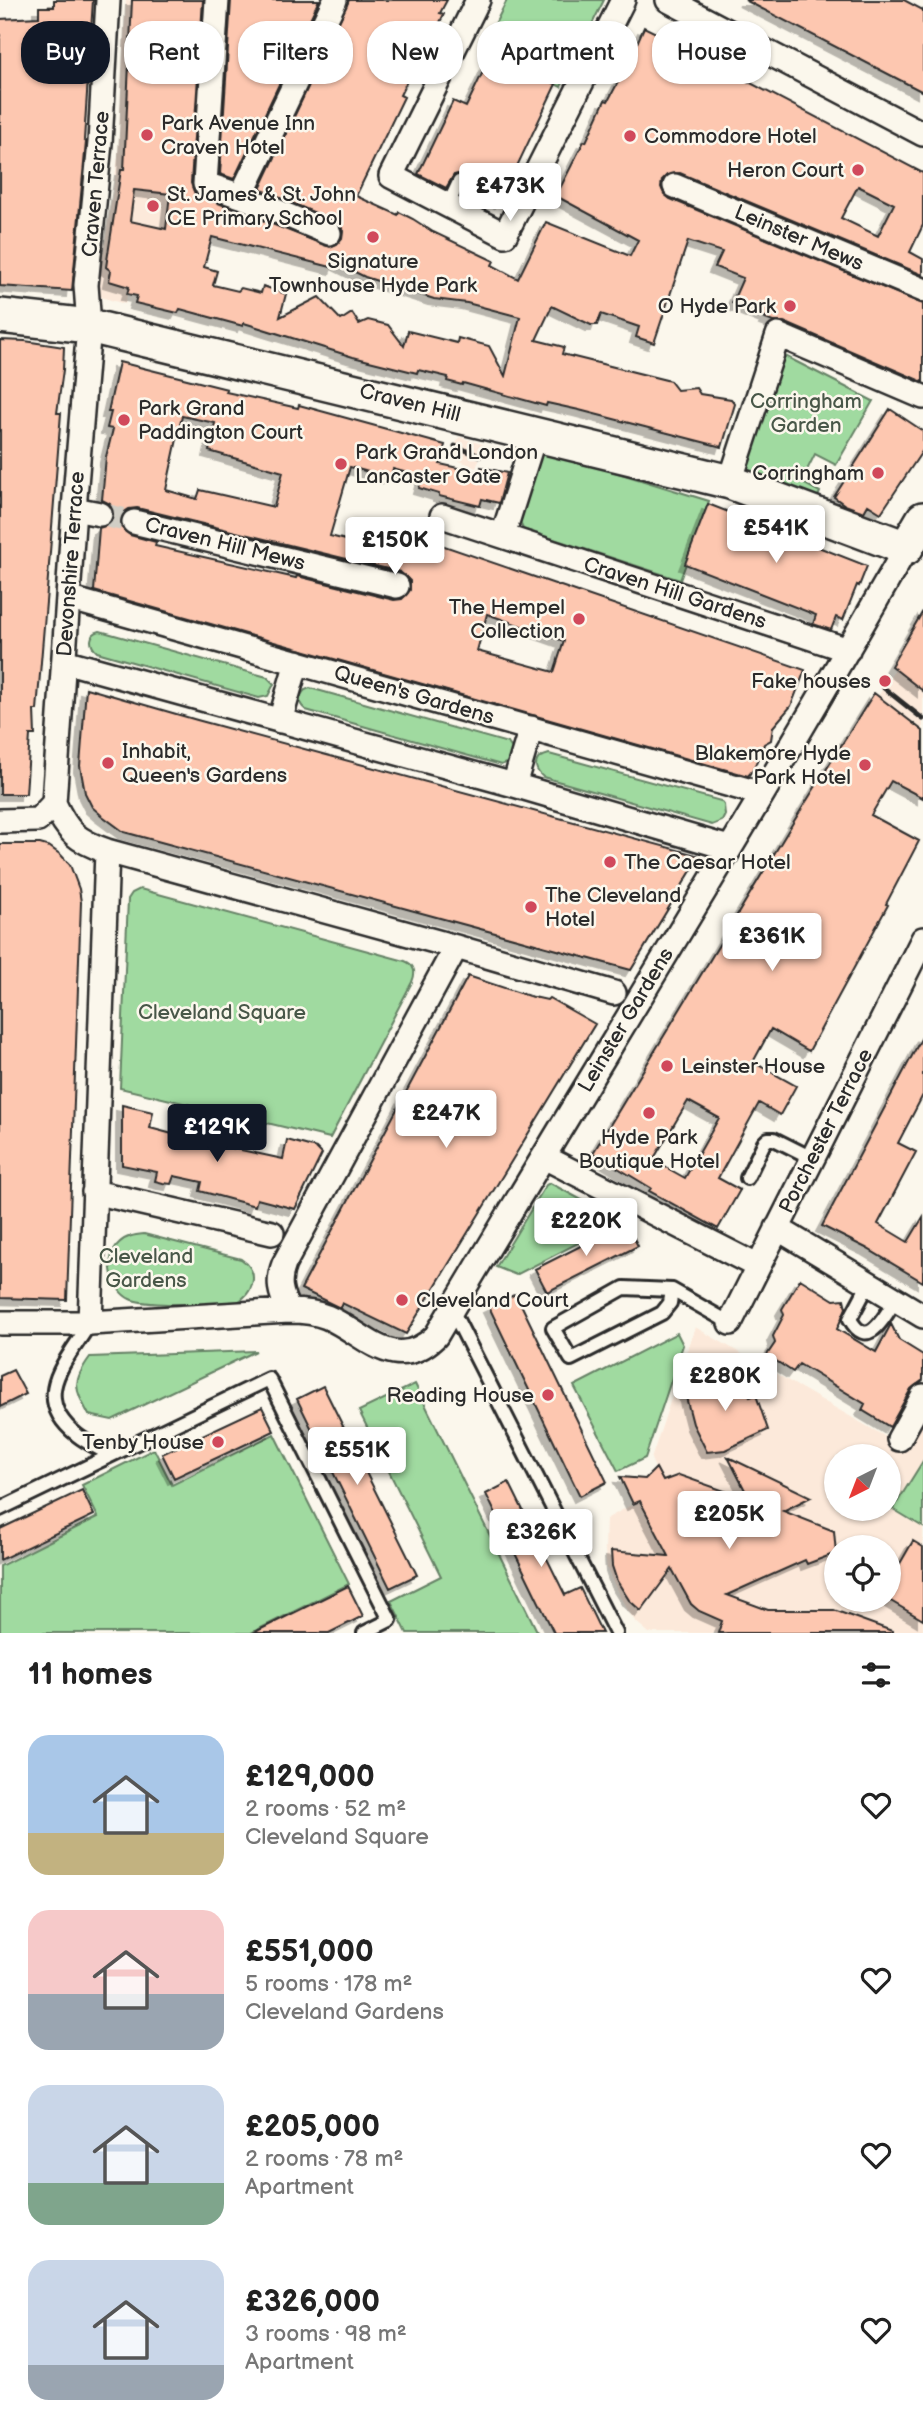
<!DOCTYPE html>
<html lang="en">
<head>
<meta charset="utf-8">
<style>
  body { margin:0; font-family:"Balsamiq Sans",sans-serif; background:#f2f2f2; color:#222; height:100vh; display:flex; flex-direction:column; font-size:26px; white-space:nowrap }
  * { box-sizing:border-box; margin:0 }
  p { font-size:23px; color:#767676 }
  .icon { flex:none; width:38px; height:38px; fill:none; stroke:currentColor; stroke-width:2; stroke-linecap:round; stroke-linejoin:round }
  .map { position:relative; height:1633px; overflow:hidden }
  .details { display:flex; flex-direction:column; background:#fff; flex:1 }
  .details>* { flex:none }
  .banner { position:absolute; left:21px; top:21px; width:882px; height:63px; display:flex; gap:14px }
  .needle { width:46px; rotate:222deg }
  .fabs { position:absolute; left:824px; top:1444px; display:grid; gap:14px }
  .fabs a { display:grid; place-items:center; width:77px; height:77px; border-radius:50%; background:#fff; box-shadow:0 2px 5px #0004; font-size:35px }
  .price { position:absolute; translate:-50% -60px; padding:0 16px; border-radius:7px; background:#fff; color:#222; font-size:23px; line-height:46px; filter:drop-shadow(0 2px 4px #0008) }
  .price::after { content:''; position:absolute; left:50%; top:42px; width:21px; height:16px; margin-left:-10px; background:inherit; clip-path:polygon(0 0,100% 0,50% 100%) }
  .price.on { background:#111827; color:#fff }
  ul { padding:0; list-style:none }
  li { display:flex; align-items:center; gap:21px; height:175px; padding:0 28px }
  li span { display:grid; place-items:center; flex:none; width:196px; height:140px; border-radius:21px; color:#555 }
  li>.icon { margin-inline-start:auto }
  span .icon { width:84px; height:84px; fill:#fffc; stroke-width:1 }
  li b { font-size:30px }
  h2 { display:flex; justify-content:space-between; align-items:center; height:84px; padding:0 28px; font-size:30px }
  .chip { padding:0 24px; border-radius:28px; background:#fff; box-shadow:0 2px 5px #0004; font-size:24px; line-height:63px }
  .chip.on { background:#111827; color:#fff }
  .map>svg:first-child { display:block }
  .built { fill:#fce9da; fill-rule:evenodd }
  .green { fill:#a0daa0; stroke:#668266; stroke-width:2 }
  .building { fill:#fdc7b0; stroke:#2b2b2b; stroke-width:2; fill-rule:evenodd; filter:url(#shadow) }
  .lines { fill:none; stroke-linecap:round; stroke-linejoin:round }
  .minor-tunnel { stroke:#d1cec5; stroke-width:23; stroke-dasharray:23 11; stroke-linecap:butt }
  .service-casing { stroke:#2b2b2b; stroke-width:18 }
  .minor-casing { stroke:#2b2b2b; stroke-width:28 }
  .secondary-casing { stroke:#2b2b2b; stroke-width:38 }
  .service { stroke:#fbf7ec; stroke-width:12 }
  .minor { stroke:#fbf7ec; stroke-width:23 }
  .secondary { stroke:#fbf7ec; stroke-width:33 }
  .rail { stroke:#2b2b2b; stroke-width:5 }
  .poi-dot { fill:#d1495b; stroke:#fbf7ec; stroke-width:2.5 }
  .labels { text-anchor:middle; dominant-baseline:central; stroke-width:5; stroke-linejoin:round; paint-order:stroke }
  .poi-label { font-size:21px; fill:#2b2b2b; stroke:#fbf7ec; text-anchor:start }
  .street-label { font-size:21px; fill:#2b2b2b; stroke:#fbf7ec }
  .park-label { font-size:21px; fill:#485748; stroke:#fbf7ec }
</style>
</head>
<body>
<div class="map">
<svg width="923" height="1633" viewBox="0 0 923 1633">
  <defs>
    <filter id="shadow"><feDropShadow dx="-6" dy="6" stdDeviation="0" flood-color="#0004"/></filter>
  </defs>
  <rect width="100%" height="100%" fill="#fbf7ec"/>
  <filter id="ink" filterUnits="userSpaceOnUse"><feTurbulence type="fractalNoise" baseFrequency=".0143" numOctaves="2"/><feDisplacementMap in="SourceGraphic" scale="14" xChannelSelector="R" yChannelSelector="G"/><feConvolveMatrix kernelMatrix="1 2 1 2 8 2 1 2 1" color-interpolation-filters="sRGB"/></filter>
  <g filter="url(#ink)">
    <path class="built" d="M126 0H170L160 174 193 178 189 235 143 224 125 304 97 296 118 157Z
      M459 437 485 445 476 468 451 457Z
      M895 669 923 691V731L878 696Z
      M695 1327 905 1448 923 1416V1633H649L634 1620 620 1597 607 1569 605 1550 606 1519 633 1504 620 1477 643 1479 655 1468 651 1459ZM836 1456H889V1508H836ZM836 1547H889V1600H836Z"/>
    <path class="green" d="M507 0H604L561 87 483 48Z
      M785 356 873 401 836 465 815 454 801 482 820 492 817 499 742 468Z
      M550 452 709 501 680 580 523 529 518 518 539 453Z
      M100 631 267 677 274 684 268 696 259 698 97 652C89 645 88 634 100 631Z
      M310 688 508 743 513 750 511 761 501 765 306 710C298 704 298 697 305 690Z
      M549 754 721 801 724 805 725 815 722 821 712 825 543 777C536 771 533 764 540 757Z
      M140 889 405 961C415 965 416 973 412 982L330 1138 120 1088 128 899 132 893Z
      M550 1183 621 1221 516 1275 496 1267 546 1185Z
      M144 1234 241 1259C261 1272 254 1294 234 1304 213 1303 147 1307 130 1299 112 1291 103 1258 119 1243 126 1236 135 1235 144 1234Z
      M677 1333 683 1345 645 1458 618 1471 574 1386Z
      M256 1351 112 1420 89 1415C75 1389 71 1383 90 1357Z
      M415 1384 538 1633H407L391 1601 441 1576 359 1411Z
      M274 1434 349 1584 251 1633H0V1566L98 1517 82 1485 154 1449 172 1485Z
      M923 1461V1527L893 1509Z"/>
    <path class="building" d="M54 0H93L84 140 86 142 72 291 0 286V19L39 17V7H54Z
      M132 0H203L191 183 195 194 330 247 337 244 342 238 343 231 340 224 260 189 349 0H447L440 13 444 14 424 56 417 71 413 69 400 95 404 97 356 196 398 215 399 212 413 219 433 232 494 261 492 265 518 279 546 222 630 256 638 240 556 196 584 141 586 142 605 100 608 101 625 69 621 67 631 48 634 50 644 27 662 36 664 33 682 42 680 46 699 56 923 173V225L910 252 923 259V275L680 173 667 175 662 180 661 187 664 194 670 199 923 304V382L784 322H773L765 319 766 317 732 303 743 278 715 267 722 252 688 241 654 343 636 337 639 327 601 314 597 325H591L552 306 536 340 564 347 562 354 670 381 677 390 696 388 700 394 731 399 735 404 722 447 579 410 547 403 546 406 463 383 462 385 447 381 448 377 418 370 417 373 353 357 244 323 243 326 180 309 178 313 135 303 137 296 127 294 129 287 109 281 111 271 106 267 121 170H124ZM858 186 894 204 878 236 841 218ZM134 190 170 194 166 229 130 221ZM212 237 335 268 337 263 365 277 434 299 467 303 520 317 505 376 489 346 458 338 457 343 408 331 404 346 388 325 368 320 359 324 352 313 341 320 319 297 280 317 286 294 263 286 261 293 241 288 238 291 213 285 217 271 204 267Z
      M231 0H319L234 179 220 174Z
      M745 0H904L923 10V92Z
      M492 53 556 84 500 202 467 186V178L462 174 454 175 446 188 418 174 453 101 466 107Z
      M0 340 25 341 64 347 63 370 57 413H61L47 590 37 710H34L35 735H30L26 794H0Z
      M119 362 227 389 226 392 298 408 299 405 445 445 440 464 480 473 481 467 507 473 499 503 482 499 480 506 439 496V494L419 488 422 477 393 469 391 478 350 467 330 536 421 559 427 540 805 670 791 706 773 727 771 740 764 744 753 770 748 776 94 591 99 528 110 524 114 516 110 504 102 500 106 457 113 429 107 428 111 412H108ZM182 416 215 423 209 451 283 472 274 507 200 490 197 499 166 490ZM137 508 400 572 410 581V590L402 599 394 600 297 576 296 578 155 546 156 542 130 535 121 527 120 519 123 513 129 509ZM487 614 564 641 554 672 477 651Z
      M890 409 923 431V450L881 513 868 505 864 512 845 505 834 497Z
      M708 504 867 566 859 586 857 585 843 620 836 617 831 630 813 624 816 615 685 564Z
      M923 611V691L891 666Z
      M86 688 197 720 700 856 631 970 124 832 101 815 92 807 85 793 80 766Z
      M874 693 923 731V798L891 781 871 815 919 841 886 904 888 905 809 1051 771 1029 753 1062 796 1086 780 1115 759 1103 718 1178 740 1190 718 1229 649 1191 651 1188 593 1153 794 821ZM688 1101 719 1118 685 1178 653 1160Z
      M0 844H40L50 847 61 855 70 865 79 889 81 902 67 1300 0 1298Z
      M468 976 529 996 547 1000 549 998 595 1024 406 1334 342 1303 340 1308 301 1289Z
      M923 1035V1095L898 1143 916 1152 878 1224 908 1242 923 1217V1282L866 1248 822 1226Z
      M122 1105 153 1112 150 1128 195 1140 283 1159 287 1140 316 1148 322 1154 295 1209 257 1199 255 1206 200 1191 202 1182 174 1176 171 1184 163 1183 155 1181 157 1172 122 1165Z
      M626 1223 638 1246 547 1292 535 1269Z
      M800 1279 834 1300 844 1299 846 1308 837 1329 876 1352 891 1324 899 1340 923 1355V1380L911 1389 890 1427 862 1410 865 1404 799 1364 793 1372 767 1355 775 1343 773 1336 784 1315 782 1309Z
      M516 1294 607 1482 580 1496 489 1307Z
      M13 1370 26 1394 0 1407V1376Z
      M737 1370 750 1397 756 1395 768 1430 725 1450 707 1452 693 1424 685 1393Z
      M323 1386 417 1575 390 1588 297 1399Z
      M262 1407 274 1431 174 1478 162 1454Z
      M728 1457 811 1497 783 1511 834 1531 836 1553 807 1564 805 1560 727 1595 768 1610H834L892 1631V1633H718L722 1621 699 1611 691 1604 672 1569 641 1611 629 1600 617 1581 612 1566 611 1551 669 1556 640 1501 633 1504 620 1477 645 1479 656 1468 663 1481 679 1475 750 1500Z
      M509 1482 565 1595 580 1588 602 1633H554L486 1494Z
      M82 1490 94 1515 0 1560V1529Z
      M913 1541 923 1547V1620L889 1600V1573L894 1565 898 1567Z
      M348 1586 363 1616 329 1633H253Z"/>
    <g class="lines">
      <path class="minor-tunnel" d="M100 514 134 522"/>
      <g class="service-casing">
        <path id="service" d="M448 205 459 182
          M747 1178 764 1143 768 1139H774L812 1158
          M869 1283 850 1319C868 1352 885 1316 896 1299
          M672 1290 624 1288 553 1328 571 1359 662 1313 670 1303 672 1290 730 1323
          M452 1310 616 1633
          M90 1323C66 1362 29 1397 77 1435 87 1443 99 1448 110 1455
          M0 1509 269 1379 390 1620 364 1633"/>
      </g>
      <g class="minor-casing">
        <path id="minor" d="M108 0 100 143 86 285 89 326 74 509 54 803C67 832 77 841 107 851L456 947 614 993
          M217 0 205 184 241 196 329 233
          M478 0 391 176 505 235 623 0
          M668 0 923 134
          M675 186 923 290
          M241 196 335 0
          M730 482 778 335 923 397
          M74 509 100 514
          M442 516 848 650
          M134 522 397 586
          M503 535 535 434
          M68 598 762 794
          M64 661 514 785 729 848
          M280 721 297 662
          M514 785 531 728
          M0 821 38 820 54 803
          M544 1157 757 1266
          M94 1192 272 1233
          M777 1228 923 1316
          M289 1311C280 1293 277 1282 284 1264L456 947
          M0 1323H90L289 1311C302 1311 315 1312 327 1317 365 1333 394 1376 436 1336 592 1073 755 814 906 548
          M90 1323 107 851
          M730 1323 923 939
          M899 1439 923 1396"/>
      </g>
      <g class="secondary-casing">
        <path id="secondary" d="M0 316 89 326 730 482 906 548 923 519"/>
      </g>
      <use href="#service" class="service"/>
      <use href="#minor" class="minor"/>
      <use href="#secondary" class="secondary"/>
      <path class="rail" d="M455 446 480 456
        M884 688 923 719"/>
    </g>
  </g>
  <g class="poi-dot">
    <circle cx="147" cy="135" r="7"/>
    <circle cx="630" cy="136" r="7"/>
    <circle cx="858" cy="170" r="7"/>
    <circle cx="153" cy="206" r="7"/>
    <circle cx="373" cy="237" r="7"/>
    <circle cx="790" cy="306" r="7"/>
    <circle cx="124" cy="420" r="7"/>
    <circle cx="341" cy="464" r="7"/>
    <circle cx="878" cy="473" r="7"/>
    <circle cx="579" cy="619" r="7"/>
    <circle cx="885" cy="681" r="7"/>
    <circle cx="108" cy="763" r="7"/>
    <circle cx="865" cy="765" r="7"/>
    <circle cx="610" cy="862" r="7"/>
    <circle cx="531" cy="907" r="7"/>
    <circle cx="667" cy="1066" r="7"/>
    <circle cx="649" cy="1113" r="7"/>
    <circle cx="402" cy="1300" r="7"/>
    <circle cx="548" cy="1395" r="7"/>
    <circle cx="218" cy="1442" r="7"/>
  </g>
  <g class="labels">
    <g class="poi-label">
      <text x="161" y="123">Park Avenue Inn<tspan x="161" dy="24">Craven Hotel</tspan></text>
      <text x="644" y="136">Commodore Hotel</text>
      <text x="844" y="170" text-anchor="end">Heron Court</text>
      <text x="167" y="194">St. James &amp; St. John<tspan x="167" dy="24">CE Primary School</tspan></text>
      <text x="373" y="261" text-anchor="middle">Signature<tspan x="373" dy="24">Townhouse Hyde Park</tspan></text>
      <text x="776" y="306" text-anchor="end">O Hyde Park</text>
      <text x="138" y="408">Park Grand<tspan x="138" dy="24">Paddington Court</tspan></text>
      <text x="355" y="452">Park Grand London<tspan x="355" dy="24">Lancaster Gate</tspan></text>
      <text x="864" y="473" text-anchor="end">Corringham</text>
      <text x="565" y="607" text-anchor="end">The Hempel<tspan x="565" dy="24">Collection</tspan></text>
      <text x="871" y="681" text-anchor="end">Fake houses</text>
      <text x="122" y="751">Inhabit,<tspan x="122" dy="24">Queen's Gardens</tspan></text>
      <text x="851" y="753" text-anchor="end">Blakemore Hyde<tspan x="851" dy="24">Park Hotel</tspan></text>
      <text x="624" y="862">The Caesar Hotel</text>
      <text x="545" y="895">The Cleveland<tspan x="545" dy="24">Hotel</tspan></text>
      <text x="681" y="1066">Leinster House</text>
      <text x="649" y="1137" text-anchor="middle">Hyde Park<tspan x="649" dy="24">Boutique Hotel</tspan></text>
      <text x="416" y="1300">Cleveland Court</text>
      <text x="534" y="1395" text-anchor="end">Reading House</text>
      <text x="204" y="1442" text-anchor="end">Tenby House</text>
    </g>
    <g class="street-label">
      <text transform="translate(96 184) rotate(-85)">Craven Terrace</text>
      <text transform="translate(799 238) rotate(23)">Leinster Mews</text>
      <text transform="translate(410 403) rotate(14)">Craven Hill</text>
      <text transform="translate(225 544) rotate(14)">Craven Hill Mews</text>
      <text transform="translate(71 564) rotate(-86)">Devonshire Terrace</text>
      <text transform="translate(675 593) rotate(18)">Craven Hill Gardens</text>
      <text transform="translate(414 695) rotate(16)">Queen's Gardens</text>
      <text transform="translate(626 1020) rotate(-59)">Leinster Gardens</text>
      <text transform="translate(826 1131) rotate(-63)">Porchester Terrace</text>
    </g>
    <g class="park-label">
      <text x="806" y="401">Corringham<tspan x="806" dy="24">Garden</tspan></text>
      <text x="222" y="1012">Cleveland Square</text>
      <text x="146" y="1256">Cleveland<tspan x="146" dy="24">Gardens</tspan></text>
    </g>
  </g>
</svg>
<div class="fabs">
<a><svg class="needle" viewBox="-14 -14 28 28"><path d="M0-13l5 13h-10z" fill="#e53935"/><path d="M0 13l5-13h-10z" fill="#767676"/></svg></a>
<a><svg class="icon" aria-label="locate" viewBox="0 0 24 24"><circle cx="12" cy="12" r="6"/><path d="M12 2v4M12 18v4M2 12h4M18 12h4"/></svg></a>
</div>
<b class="price" style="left:510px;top:223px">£473K</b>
<b class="price" style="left:776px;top:565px">£541K</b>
<b class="price" style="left:395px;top:577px">£150K</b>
<b class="price" style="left:772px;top:973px">£361K</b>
<b class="price" style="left:446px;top:1150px">£247K</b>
<b class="price on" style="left:217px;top:1164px">£129K</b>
<b class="price" style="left:586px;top:1258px">£220K</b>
<b class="price" style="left:725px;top:1413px">£280K</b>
<b class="price" style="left:357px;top:1487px">£551K</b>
<b class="price" style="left:729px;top:1551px">£205K</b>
<b class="price" style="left:541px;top:1569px">£326K</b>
<div class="banner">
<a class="chip on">Buy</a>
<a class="chip">Rent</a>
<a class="chip">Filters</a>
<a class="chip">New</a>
<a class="chip">Apartment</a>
<a class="chip">House</a>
</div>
</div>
<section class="details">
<h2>11 homes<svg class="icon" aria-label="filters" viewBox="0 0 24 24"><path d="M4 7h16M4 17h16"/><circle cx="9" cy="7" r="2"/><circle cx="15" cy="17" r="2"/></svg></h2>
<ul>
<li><span style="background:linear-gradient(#a9c7e8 70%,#c2b280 0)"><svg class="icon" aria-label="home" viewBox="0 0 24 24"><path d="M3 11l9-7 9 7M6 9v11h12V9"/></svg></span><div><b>£129,000</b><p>2 rooms · 52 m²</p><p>Cleveland Square</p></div><svg class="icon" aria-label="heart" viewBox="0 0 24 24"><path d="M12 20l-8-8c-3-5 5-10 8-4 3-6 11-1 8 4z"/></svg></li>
<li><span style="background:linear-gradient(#f6c9c9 60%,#9aa5b1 0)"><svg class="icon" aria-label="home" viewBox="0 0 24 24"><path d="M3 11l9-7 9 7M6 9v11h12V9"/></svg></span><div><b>£551,000</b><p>5 rooms · 178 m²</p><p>Cleveland Gardens</p></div><svg class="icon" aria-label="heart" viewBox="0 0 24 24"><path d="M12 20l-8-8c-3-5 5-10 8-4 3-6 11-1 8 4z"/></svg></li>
<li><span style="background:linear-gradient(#c9d6e8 70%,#7fa58c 0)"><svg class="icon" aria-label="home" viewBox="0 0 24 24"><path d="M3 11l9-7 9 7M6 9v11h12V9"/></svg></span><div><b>£205,000</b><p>2 rooms · 78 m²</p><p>Apartment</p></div><svg class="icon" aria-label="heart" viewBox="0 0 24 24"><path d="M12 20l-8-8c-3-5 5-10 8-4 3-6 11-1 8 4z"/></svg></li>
<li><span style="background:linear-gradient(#c9d6e8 75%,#9aa5b1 0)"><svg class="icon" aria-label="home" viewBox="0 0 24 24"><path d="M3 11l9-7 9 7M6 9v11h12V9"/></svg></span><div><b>£326,000</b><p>3 rooms · 98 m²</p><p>Apartment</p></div><svg class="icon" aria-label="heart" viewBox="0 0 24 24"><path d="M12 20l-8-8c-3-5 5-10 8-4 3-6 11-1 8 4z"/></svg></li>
</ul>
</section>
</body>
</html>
